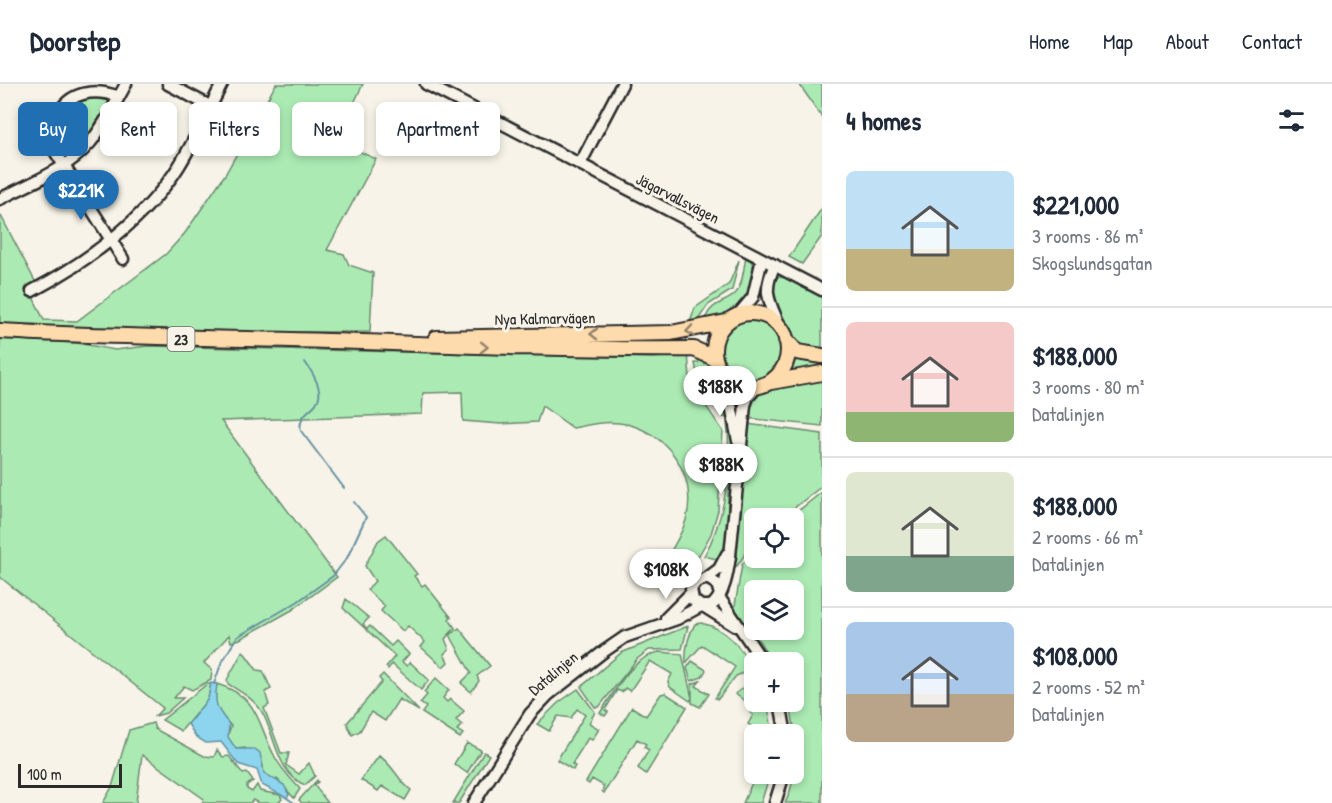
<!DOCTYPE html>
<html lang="en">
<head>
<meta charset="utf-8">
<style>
  body { margin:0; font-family:"Patrick Hand",sans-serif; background:#f2f2f3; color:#1f2937; height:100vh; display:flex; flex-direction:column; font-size:22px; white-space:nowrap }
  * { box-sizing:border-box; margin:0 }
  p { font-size:20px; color:#747a83 }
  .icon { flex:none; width:33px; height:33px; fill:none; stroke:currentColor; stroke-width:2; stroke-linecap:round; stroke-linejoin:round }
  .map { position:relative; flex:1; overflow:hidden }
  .side { display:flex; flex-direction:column; background:#fff; width:510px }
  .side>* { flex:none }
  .hud { position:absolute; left:18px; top:18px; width:570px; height:54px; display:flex; gap:12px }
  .tools { position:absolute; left:744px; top:424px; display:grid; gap:12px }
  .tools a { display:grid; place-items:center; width:60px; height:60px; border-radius:9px; background:#fff; box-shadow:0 3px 9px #0003; font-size:30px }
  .scale { position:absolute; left:18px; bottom:15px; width:104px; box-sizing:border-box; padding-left:6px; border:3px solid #2b2b2b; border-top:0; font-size:16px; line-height:21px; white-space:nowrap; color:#2b2b2b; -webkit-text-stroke:4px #f7f3e8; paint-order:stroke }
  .price { position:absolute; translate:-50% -51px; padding:0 14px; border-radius:21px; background:#fff; color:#222; font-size:20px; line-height:39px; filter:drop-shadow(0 2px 3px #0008) }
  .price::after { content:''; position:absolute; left:50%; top:36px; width:18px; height:14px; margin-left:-9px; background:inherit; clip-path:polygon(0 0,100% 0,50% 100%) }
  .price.current { background:#1f6fb2; color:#fff }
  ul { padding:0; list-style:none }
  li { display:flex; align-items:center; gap:18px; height:150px; padding:0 24px }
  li+li { border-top:2px solid #e0e1e3 }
  li span { display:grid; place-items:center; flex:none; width:168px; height:120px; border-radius:9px; color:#555 }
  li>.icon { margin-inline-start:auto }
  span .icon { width:72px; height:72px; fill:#fffc; stroke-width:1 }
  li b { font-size:26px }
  h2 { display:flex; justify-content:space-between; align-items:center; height:72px; padding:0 24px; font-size:26px }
  .chip { padding:0 21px; border-radius:9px; background:#fff; box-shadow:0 3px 9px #0003; font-size:21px; line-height:54px }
  .chip.current { background:#1f6fb2; color:#fff }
  header { display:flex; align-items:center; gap:36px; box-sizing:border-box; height:84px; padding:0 30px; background:#fff; border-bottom:2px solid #e0e1e3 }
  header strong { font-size:28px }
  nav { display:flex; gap:33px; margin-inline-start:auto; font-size:21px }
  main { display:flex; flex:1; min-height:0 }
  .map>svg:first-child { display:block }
  .green { fill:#abebb3; stroke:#6b8b6f; stroke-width:1.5; fill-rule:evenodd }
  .water { fill:#8dd5ef; stroke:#6691a1; stroke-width:1.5 }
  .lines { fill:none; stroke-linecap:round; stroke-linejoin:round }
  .stream { stroke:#6691a1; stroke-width:2 }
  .minor-casing { stroke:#2b2b2b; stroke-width:15 }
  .major-casing { stroke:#2b2b2b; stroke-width:18 }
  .minor { stroke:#f7f3e8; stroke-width:10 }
  .major { stroke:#fedbac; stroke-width:14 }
  .oneway { stroke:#94836c }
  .labels { text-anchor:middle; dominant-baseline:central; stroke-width:6; stroke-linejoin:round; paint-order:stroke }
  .shield { fill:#f7f3e8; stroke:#686764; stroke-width:1.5 }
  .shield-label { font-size:15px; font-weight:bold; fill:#2b2b2b }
  .street-label { font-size:16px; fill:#2b2b2b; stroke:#f7f3e8 }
</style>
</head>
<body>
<header>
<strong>Doorstep</strong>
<nav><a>Home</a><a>Map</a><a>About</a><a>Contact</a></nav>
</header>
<main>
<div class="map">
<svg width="822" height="719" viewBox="0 0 822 719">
  <rect width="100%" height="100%" fill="#f7f3e8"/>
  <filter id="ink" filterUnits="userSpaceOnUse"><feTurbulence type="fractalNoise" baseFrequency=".0167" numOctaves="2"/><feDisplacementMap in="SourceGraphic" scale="12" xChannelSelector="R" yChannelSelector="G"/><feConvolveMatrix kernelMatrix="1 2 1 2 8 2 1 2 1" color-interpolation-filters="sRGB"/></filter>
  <g filter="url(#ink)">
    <path class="green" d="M276 0H363L336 57 376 75 327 166 344 170 349 181 373 189 370 248H206L0 240V130L37 201 27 202 25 206 28 212 33 213 44 236 77 237 166 170 185 149 226 89Z
      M799 0H822V33Z
      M84 12 113 14 89 55 65 75 55 64C58 43 61 20 84 12Z
      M822 124V152L802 180 789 173Z
      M747 170C760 184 753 211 740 224 732 232 718 234 708 237L706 233C712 218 727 219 736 209 744 199 743 182 747 170Z
      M739 176 732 206 708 221 695 240 689 241 695 224 729 200Z
      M778 193 789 194 822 210V267C816 266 808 266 803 264 785 256 774 217 770 200Z
      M722 266a29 29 0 1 1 58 0a29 29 0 1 1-58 0Z
      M0 255 77 259 115 266 148 262 653 274 688 271 690 293 695 306 723 347 718 426 711 450 699 471 688 481 670 469C676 458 683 447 686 436 699 389 664 344 619 339 603 337 588 341 573 344L542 322 537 338 501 340 463 337 462 308 423 309 422 330 221 337 337 493 292 526 240 555 231 558 229 551 204 579 212 586 211 596 192 606 184 602 174 614H183L166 629 155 632 163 624 0 493Z
      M700 272C721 286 724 312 730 334L723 333 699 301 695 279H698Z
      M791 272 803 277 822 278V284L785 288Z
      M810 296H822V342L746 334C747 328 747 320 750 315 760 299 793 299 810 296Z
      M727 338 733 339C735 363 729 386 728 410 727 434 730 454 721 476L704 472C726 433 732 383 727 338Z
      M747 340 822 350V402L780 435H754V457L737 482 732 480Z
      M822 408V719H785C799 693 797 646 789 618H794V579H772L760 558 734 527 742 481 754 464V474H794V435H788ZM754 507H794V546H754Z
      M386 451 417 490 414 492 422 502 425 500 451 533 449 535 455 544 445 555 449 565 444 570 448 578 443 583 421 563 425 558 408 542 403 547 381 527 385 522 367 506 375 497 365 482 378 457Z
      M346 515 369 534 363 540 367 545 370 542 391 562 396 557 409 570 402 578 407 582 410 578 429 596 421 606 392 580 388 585 386 583 395 572 343 524Z
      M701 539C725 544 742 563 752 585L736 592 718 615 715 614 735 583 702 561 686 579C685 566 688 552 695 540Z
      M688 542 682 565 649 566 637 575 599 623H595L581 603 621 569Z
      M459 544 490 582 477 592 479 597 471 608 461 599 471 589 450 551Z
      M243 567 257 586 263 587 271 605 265 608 269 621 264 624 281 669H289L286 681 299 690 309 679 315 692 305 701C278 691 275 652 263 630 256 616 241 608 228 600L227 596Z
      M659 568 682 570 692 614 690 617 670 603 668 598 672 590 650 577 630 607 625 604 622 608 617 606 605 626 608 628 605 632 600 629C615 607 632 573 659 568Z
      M692 577 706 586 702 593 691 597 687 584Z
      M383 590 419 627 399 615 385 637 371 628 360 647 352 651 347 639 382 598 379 594Z
      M436 594 449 606 443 614 447 618 450 615 464 627 456 636 462 641 457 646 463 650 460 654 422 629 426 623 420 619 427 611 424 608Z
      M754 595V618H767L773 651H760L761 648 748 640 753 631 750 629 754 623 735 610Z
      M700 597 696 602 709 610 700 623 692 619V600Z
      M207 600H211L208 615 181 647 162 636Z
      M217 600C260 613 257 639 274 671 280 684 290 694 300 705L294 714 277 695 269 694 264 689 262 677 245 664 236 665 227 653 231 642C216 625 213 623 217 600Z
      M578 605 595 628 589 639 599 645 592 656 588 654 572 680 575 682 573 686 557 676 585 631 577 625 571 634 558 632 549 647 537 640 558 619Z
      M665 609 687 623 646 690 638 684 649 666 644 663 646 660 637 655 604 709 602 707 604 702 592 695 589 700 586 698 632 623 646 632 661 610Z
      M153 639 155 645 204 672 214 673 217 666 223 673 229 672 243 690 247 689 253 697 247 701V705L252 708 257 701 260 707 280 711 282 715 278 719H258L253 716 250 719H202L204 715 142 671 136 719H103L112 703 129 646Z
      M467 659 481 666 467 689 454 680Z
      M484 668 489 671 459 719H453Z
      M379 672C393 680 398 697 411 706L405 716 382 702 378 707 361 696Z
      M756 690H770L761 719H743Z
      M317 696 318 698 314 701 328 719H302L299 716Z"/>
    <path class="water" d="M211 599 217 600C214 619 216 625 229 640L228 653 236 665H255L260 669 264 689 284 701 289 711 287 714 262 701 257 686 238 680 221 658 206 659 196 653 188 640 208 615Z"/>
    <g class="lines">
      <path class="stream" d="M305 278C342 330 295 318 301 347L344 404
        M214 600 221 580 237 553 297 518 333 492 347 474 366 433 354 418
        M287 714 294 719"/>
      <g class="minor-casing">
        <path id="minor" d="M168 0 242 39
          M426 0 822 206
          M119 13C95 4 68 7 57 33 53 41 53 52 51 61L123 175
          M580 80 622 0
          M0 115C30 99 67 86 90 59 104 42 115 20 126 0
          M775 181C761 209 770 218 781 245
          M32 207C87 178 145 136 179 82 195 56 208 27 222 0
          M737 232 753 213 762 175
          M720 287 730 316 738 357
          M707 494 719 485 727 470
          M720 511 717 500 707 494 696 498 691 505 693 516 701 522H711C724 513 728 487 730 472L745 321 748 313 758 302
          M719 513 764 579
          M703 522 735 542
          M666 534 691 509
          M780 618 786 651
          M474 719 530 630 548 611 603 568 625 553 677 535 701 522
          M775 719 784 690"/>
      </g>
      <g class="major-casing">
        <path id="major" d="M714 266a37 37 0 1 1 74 0a37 37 0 1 1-74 0Z
          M0 247C121 254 242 254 363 258 473 262 584 266 694 265L714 274
          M436 254 671 249 726 238
          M786 256 797 268 822 272
          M771 298 822 289"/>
      </g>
      <use href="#minor" class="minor"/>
      <use href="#major" class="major"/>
    </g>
    <defs><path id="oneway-chevron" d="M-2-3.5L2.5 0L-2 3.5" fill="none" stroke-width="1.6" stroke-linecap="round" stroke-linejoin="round" transform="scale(1.5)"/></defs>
    <g class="oneway">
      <use href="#oneway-chevron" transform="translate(690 247) rotate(171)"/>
      <use href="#oneway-chevron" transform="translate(594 250) rotate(179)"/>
      <use href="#oneway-chevron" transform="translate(484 263) rotate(1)"/>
    </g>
  </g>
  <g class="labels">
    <rect class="shield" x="167.5" y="243" width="27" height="24" rx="4.5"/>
    <g class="shield-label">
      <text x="181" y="255">23</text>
    </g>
    <g class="street-label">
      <text transform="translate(678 114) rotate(27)">Jägarvallsvägen</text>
      <text transform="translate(545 234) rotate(-1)">Nya Kalmarvägen</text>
      <text transform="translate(553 589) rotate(-40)">Datalinjen</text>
    </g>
  </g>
</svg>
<div class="tools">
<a><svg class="icon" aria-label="locate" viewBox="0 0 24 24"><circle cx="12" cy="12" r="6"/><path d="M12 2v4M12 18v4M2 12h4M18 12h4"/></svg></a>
<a><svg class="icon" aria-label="layers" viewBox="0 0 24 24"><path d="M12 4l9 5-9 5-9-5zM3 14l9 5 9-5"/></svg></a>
<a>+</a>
<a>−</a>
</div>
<div class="scale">100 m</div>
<b class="price current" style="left:81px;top:137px">$221K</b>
<b class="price" style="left:720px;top:333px">$188K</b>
<b class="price" style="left:721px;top:411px">$188K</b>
<b class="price" style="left:666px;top:516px">$108K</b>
<div class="hud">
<a class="chip current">Buy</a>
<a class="chip">Rent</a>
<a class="chip">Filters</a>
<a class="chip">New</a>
<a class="chip">Apartment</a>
</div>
</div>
<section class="side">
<h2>4 homes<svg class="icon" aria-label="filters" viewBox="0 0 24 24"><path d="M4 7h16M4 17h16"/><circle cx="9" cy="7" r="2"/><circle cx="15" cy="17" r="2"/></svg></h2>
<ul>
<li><span style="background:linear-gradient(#bfe0f5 65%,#c2b280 0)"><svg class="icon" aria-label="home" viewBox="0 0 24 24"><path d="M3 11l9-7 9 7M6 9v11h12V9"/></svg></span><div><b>$221,000</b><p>3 rooms · 86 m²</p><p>Skogslundsgatan</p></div></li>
<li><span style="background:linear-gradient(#f6c9c9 75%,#8fb573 0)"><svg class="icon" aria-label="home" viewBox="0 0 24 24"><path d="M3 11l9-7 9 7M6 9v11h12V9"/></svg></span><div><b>$188,000</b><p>3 rooms · 80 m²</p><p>Datalinjen</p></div></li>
<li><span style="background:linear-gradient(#dfe7d0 70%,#7fa58c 0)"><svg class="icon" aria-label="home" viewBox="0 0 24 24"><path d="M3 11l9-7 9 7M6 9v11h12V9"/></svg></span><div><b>$188,000</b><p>2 rooms · 66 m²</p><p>Datalinjen</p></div></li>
<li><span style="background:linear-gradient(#a9c7e8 60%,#b9a48a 0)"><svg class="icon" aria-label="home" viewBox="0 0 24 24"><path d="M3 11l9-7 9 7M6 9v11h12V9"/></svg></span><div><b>$108,000</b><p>2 rooms · 52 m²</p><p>Datalinjen</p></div></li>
</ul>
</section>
</main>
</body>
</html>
